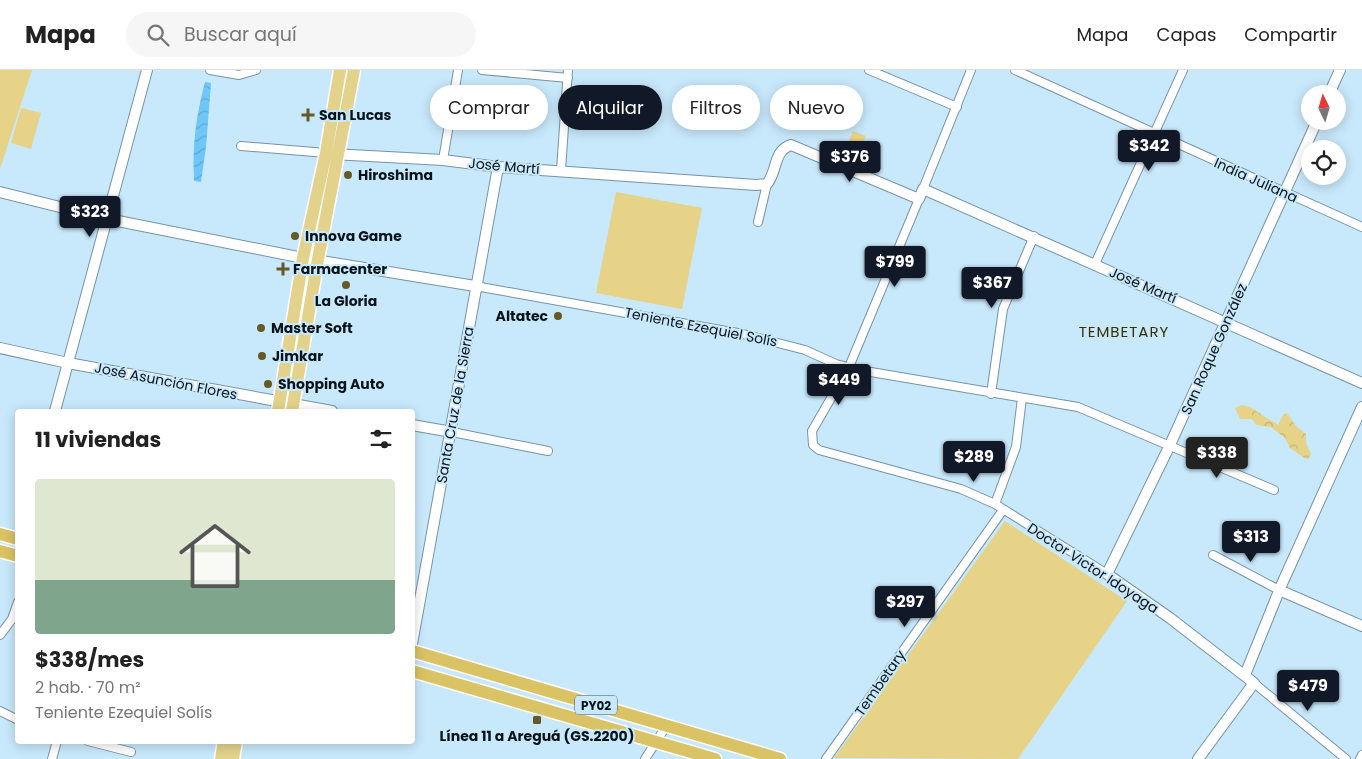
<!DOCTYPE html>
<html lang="es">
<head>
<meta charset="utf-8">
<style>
  body { margin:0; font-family:Poppins,sans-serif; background:#f6f6f6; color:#222; height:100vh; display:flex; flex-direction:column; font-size:19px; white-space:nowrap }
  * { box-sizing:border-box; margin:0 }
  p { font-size:16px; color:#767676 }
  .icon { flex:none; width:28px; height:28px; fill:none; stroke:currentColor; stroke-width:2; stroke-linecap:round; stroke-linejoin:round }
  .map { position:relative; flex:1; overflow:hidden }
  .sheet { position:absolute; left:15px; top:339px; width:400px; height:335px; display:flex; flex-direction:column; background:#fff; border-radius:5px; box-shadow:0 2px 12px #0003 }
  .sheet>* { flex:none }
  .banner { position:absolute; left:430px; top:15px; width:475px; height:45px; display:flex; gap:10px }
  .needle { width:32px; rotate:355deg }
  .fabs { position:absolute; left:1301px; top:15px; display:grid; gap:10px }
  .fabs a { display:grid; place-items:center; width:45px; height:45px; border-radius:50%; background:#fff; box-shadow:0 2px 12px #0003; font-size:25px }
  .price { position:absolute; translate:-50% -42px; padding:0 11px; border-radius:5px; background:#111827; color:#fff; font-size:16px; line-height:32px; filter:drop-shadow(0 1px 2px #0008) }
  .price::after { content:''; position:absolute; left:50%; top:30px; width:15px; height:11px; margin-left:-8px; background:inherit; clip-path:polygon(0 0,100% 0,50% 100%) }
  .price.on { background:#222; color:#fff }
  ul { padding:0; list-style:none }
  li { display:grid; align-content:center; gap:10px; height:265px; padding:0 20px }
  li+li { border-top:1px solid #e0e0e0 }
  li span { display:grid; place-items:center; height:155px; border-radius:5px; color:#555 }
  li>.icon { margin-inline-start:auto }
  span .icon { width:90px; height:90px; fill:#fffc; stroke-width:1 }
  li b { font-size:21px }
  h2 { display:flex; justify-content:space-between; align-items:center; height:60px; padding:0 20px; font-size:21px }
  .tag { padding:0 18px; border-radius:22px; background:#fff; box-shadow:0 2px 12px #0003; font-size:18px; line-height:45px }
  .tag.on { background:#111827; color:#fff }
  header { display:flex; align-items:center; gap:30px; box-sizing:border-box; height:70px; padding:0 25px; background:#fff; border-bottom:1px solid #e0e0e0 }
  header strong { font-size:24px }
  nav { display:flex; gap:28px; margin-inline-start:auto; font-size:18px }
  .search { width:350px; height:45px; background:#f6f6f6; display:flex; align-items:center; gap:12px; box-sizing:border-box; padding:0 18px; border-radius:28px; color:#767676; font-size:19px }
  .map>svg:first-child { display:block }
  .grass { fill:url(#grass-dots) }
  .forest { fill:url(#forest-crowns) }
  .park { fill:#e6d388 }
  .water { fill:url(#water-waves) }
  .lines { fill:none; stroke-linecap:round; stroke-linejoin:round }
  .minor-casing { stroke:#7694a5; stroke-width:10 }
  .tertiary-casing { stroke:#7694a5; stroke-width:12 }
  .primary-casing { stroke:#fff; stroke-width:15 }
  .trunk-casing { stroke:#fff; stroke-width:15 }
  .minor { stroke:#fff; stroke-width:8 }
  .tertiary { stroke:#fff; stroke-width:10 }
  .primary { stroke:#e3d28b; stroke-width:12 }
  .trunk { stroke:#dac364; stroke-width:12 }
  .poi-dot { fill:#655925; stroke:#c8e8fb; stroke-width:2 }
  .labels { text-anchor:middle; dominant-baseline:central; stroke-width:4; stroke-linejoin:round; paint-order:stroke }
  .shield { fill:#c8e8fb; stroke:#42535d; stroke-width:1 }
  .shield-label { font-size:12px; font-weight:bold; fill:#081319 }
  .poi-label { font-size:14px; font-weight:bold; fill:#081319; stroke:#c8e8fb; text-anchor:start }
  .street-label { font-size:14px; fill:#081319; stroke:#c8e8fb }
  .neighbourhood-label { font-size:15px; letter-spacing:1px; fill:#392f03; stroke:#c8e8fb }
</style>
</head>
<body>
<header>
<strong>Mapa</strong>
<div class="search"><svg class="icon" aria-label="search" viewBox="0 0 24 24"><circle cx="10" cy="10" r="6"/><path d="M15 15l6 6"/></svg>Buscar aquí</div>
<nav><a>Mapa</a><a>Capas</a><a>Compartir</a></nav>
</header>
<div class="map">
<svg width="1362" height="689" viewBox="0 0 1362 689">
  <defs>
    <pattern id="grass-dots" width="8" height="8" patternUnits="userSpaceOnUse" patternTransform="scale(1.25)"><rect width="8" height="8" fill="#e6d388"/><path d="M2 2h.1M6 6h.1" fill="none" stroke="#c4b475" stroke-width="1.8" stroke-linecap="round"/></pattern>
    <pattern id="forest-crowns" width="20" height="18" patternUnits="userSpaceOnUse" patternTransform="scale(1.25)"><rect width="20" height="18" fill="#e6d388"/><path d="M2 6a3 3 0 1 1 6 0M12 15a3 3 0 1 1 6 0" fill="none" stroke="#c4b475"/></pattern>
    <pattern id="water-waves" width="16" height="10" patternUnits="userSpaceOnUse" patternTransform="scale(1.25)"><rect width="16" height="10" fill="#6ec7f7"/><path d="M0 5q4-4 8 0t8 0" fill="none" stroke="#5eaad3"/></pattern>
  </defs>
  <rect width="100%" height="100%" fill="#c8e8fb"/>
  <path class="grass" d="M310 200 289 321 288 319Z"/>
  <path class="forest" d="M1242 335 1250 337 1278 355 1283 345 1287 343 1296 356 1306 364V373L1311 384 1309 388 1306 389 1290 378 1285 368 1271 357 1256 355 1252 349H1240L1235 338Z"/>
  <path class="park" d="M0 0H32L0 99Z
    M21 38 41 43 31 79 11 73Z
    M853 61 866 66 856 90 843 85Z
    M616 122 702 138 682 239 596 223Z
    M1005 451 1127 531 1018 689 834 688Z"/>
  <path class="water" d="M205 12 211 13 206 77 201 112 194 111C192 74 196 47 205 12Z"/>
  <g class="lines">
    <g class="minor-casing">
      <path id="minor" d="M210 0 239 5 256 0
        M482 0 568 8
        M869 0 957 37
        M1015 0 1362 157
        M241 76 326 83
        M443 90 458 0
        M561 100 568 0
        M923 119 971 0
        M919 129 849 297 812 361 813 375 819 380 961 419 995 434 1107 504
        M758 152 767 114
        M1095 194 1183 0
        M475 216 743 264 805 280 836 294 859 300 1078 337 1274 420
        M991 324 1003 239 1034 166
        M452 362 548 381
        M995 434 1016 377 1022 328
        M1213 485 1279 520
        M0 565 12 549 18 532
        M1254 613 1346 689
        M0 641 18 650
        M88 671 131 682
        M52 689 57 671
        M645 689 667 655
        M826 689 1003 440
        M1360 689 1362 685"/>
    </g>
    <g class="tertiary-casing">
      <path id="tertiary" d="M1329 24 1340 0
        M332 84 443 90 498 97 756 115 767 114C778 100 773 81 791 75L919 129 923 119 1362 313
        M0 122 108 149 303 188 475 216
        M0 278 68 293 332 341
        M55 341 147 0
        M412 355 452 362
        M1279 520 1362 556
        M412 574 498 97
        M1245 605 1281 516 1362 337
        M1198 689 1254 613 1170 548 1107 504 1169 377 1317 51"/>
    </g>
    <g class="primary-casing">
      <path id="primary" d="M278 341 303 188 326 83 340 0
        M292 341 318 189 354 0
        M221 689 224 671
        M233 689 236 671"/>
    </g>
    <g class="trunk-casing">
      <path id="trunk" d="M0 464 18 469
        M0 481 18 486
        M412 581 780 689
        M412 601 715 689"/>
    </g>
    <use href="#minor" class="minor"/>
    <use href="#tertiary" class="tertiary"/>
    <use href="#primary" class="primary"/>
    <use href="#trunk" class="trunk"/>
  </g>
  <g class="poi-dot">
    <path d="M305.5 37.5h5v5h5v5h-5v5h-5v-5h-5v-5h5z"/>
    <circle cx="348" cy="105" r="5"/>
    <circle cx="295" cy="166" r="5"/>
    <path d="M280.5 191.5h5v5h5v5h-5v5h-5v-5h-5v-5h5z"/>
    <circle cx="346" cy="215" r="5"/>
    <circle cx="558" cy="246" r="5"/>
    <circle cx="261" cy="258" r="5"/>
    <circle cx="262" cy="286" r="5"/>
    <circle cx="268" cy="314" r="5"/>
    <rect x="532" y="645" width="10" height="10" rx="2.5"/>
  </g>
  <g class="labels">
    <rect class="shield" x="575" y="625.5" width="42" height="19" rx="4"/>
    <g class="shield-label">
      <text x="596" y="635">PY02</text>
    </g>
    <g class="poi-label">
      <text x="319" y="45">San Lucas</text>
      <text x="358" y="105">Hiroshima</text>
      <text x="305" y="166">Innova Game</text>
      <text x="293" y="199">Farmacenter</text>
      <text x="346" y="231" text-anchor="middle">La Gloria</text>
      <text x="548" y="246" text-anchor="end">Altatec</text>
      <text x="271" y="258">Master Soft</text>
      <text x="272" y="286">Jimkar</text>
      <text x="278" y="314">Shopping Auto</text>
      <text x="537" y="666" text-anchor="middle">Línea 11 a Areguá (GS.2200)</text>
    </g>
    <g class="street-label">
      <text transform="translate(504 96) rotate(5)">José Martí</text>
      <text transform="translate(1256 110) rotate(24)">India Juliana</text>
      <text transform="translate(1143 215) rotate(23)">José Martí</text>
      <text transform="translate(701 257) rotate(11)">Teniente Ezequiel Solís</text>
      <text transform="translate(1214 279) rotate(-66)">San Roque González</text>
      <text transform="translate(166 311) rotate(11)">José Asunción Flores</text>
      <text transform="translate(455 335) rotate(-80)">Santa Cruz de la Sierra</text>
      <text transform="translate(1093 498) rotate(33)">Doctor Victor Idoyaga</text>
      <text transform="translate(880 613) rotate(-55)">Tembetary</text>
    </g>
    <g class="neighbourhood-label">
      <text x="1124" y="261">TEMBETARY</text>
    </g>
  </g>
</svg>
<div class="fabs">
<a><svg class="needle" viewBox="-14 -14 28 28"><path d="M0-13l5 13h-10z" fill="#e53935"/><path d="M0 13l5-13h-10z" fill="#767676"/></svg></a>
<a><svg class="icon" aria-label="locate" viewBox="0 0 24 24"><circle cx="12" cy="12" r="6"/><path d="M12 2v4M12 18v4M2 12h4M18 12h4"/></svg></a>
</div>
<b class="price" style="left:1149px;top:102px">$342</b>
<b class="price" style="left:850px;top:113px">$376</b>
<b class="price" style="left:90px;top:168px">$323</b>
<b class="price" style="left:895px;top:218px">$799</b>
<b class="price" style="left:992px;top:239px">$367</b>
<b class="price" style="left:839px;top:336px">$449</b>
<b class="price on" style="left:1217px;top:409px">$338</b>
<b class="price" style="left:974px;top:413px">$289</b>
<b class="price" style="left:1251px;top:493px">$313</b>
<b class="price" style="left:905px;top:558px">$297</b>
<b class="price" style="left:1308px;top:642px">$479</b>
<div class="banner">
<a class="tag">Comprar</a>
<a class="tag on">Alquilar</a>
<a class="tag">Filtros</a>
<a class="tag">Nuevo</a>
</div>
<section class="sheet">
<h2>11 viviendas<svg class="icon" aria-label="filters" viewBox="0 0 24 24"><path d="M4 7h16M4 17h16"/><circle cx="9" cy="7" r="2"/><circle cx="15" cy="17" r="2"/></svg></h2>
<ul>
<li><span style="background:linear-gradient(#dfe7d0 65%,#7fa58c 0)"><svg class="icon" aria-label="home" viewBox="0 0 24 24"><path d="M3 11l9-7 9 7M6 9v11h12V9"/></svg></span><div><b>$338/mes</b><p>2 hab. · 70 m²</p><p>Teniente Ezequiel Solís</p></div></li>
</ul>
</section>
</div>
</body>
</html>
